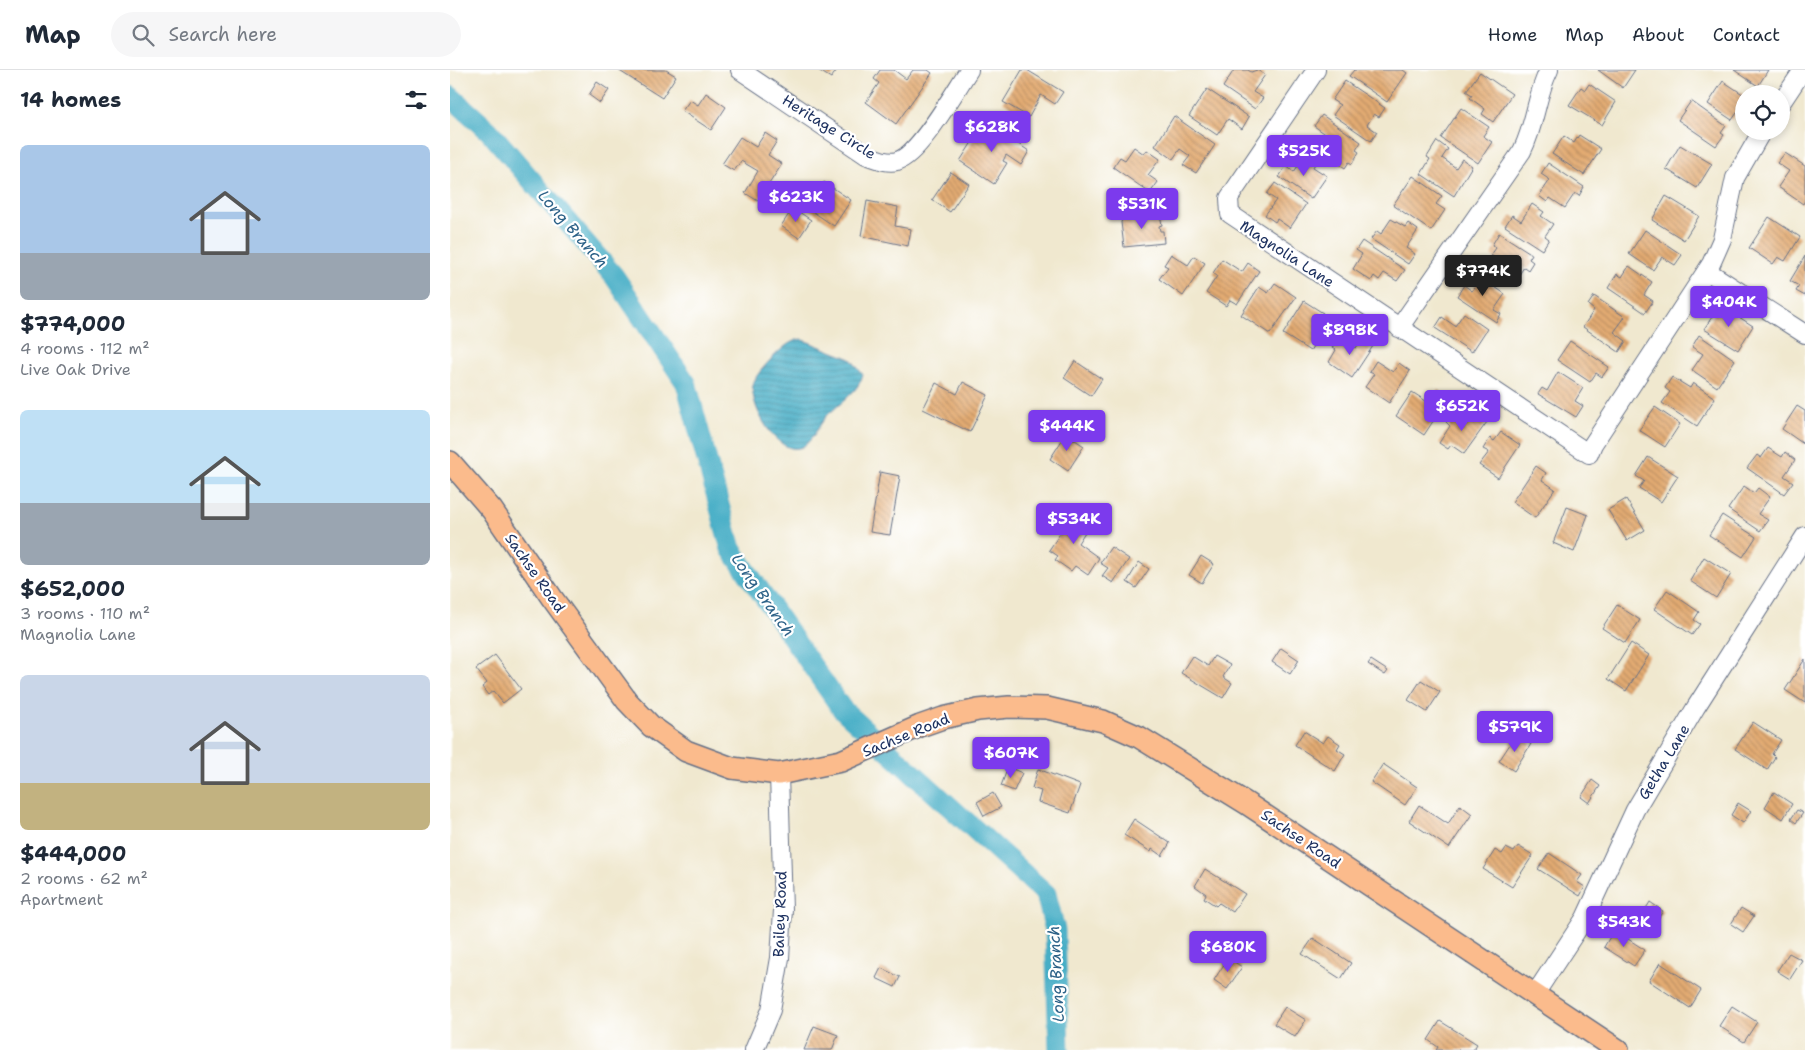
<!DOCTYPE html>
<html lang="en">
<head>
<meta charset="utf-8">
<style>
  body { margin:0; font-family:"Shantell Sans",sans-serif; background:#f6f6f7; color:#1f2937; height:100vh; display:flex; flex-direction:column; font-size:19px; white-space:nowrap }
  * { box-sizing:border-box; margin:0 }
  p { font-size:16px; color:#747a83 }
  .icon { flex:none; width:28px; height:28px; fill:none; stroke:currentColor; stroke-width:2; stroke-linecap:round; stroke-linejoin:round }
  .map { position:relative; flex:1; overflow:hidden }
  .details { display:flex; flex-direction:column; background:#fff; width:450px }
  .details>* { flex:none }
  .buttons { position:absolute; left:1285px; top:15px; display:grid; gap:10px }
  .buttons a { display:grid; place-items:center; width:55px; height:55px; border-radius:50%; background:#fff; box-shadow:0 2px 8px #0003; font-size:25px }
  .price { position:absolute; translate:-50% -42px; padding:0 11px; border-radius:5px; background:#7c3aed; color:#fff; font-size:16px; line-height:32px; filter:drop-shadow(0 1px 2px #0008) }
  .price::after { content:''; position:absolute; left:50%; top:30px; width:15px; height:11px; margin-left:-8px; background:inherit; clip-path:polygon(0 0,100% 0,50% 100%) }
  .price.selected { background:#222; color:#fff }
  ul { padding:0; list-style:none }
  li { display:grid; align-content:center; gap:10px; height:265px; padding:0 20px }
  li span { display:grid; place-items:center; height:155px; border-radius:8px; color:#555 }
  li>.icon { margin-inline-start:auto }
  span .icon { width:90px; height:90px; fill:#fffc; stroke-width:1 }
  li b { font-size:21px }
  h2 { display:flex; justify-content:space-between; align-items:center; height:60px; padding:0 20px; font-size:21px }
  header { display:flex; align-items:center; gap:30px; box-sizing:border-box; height:70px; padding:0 25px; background:#fff; border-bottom:1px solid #e0e1e3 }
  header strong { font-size:24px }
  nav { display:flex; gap:28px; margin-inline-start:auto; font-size:18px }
  .search { width:350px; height:45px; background:#f6f6f7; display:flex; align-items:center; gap:12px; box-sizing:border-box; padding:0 18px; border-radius:28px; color:#747a83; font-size:19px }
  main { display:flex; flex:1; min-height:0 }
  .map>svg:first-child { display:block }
  .water { fill:url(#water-rules); stroke:#316e92 }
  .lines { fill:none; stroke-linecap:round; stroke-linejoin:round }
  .river { stroke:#47aec6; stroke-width:21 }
  .building { fill:url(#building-back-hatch) }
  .minor-casing { stroke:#667086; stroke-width:20 }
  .major-casing { stroke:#667086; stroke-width:24 }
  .minor { stroke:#fff; stroke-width:18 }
  .major { stroke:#fbbb8c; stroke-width:21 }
  .labels { text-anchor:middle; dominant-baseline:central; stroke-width:4.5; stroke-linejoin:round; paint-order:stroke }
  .street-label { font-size:15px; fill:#1b2f5e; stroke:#fff }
  .water-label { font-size:16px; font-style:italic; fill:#2d6288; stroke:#fff }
</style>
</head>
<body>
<header>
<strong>Map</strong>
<div class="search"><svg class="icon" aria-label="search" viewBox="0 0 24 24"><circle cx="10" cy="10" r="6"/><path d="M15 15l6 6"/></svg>Search here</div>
<nav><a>Home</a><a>Map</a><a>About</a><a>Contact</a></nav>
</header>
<main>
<section class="details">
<h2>14 homes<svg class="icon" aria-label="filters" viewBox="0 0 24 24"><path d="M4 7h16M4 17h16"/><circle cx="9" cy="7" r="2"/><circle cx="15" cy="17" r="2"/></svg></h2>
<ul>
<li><span style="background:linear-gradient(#a9c7e8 70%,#9aa5b1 0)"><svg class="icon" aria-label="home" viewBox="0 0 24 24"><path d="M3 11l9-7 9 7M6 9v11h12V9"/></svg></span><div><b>$774,000</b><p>4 rooms · 112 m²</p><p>Live Oak Drive</p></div></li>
<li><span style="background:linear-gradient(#bfe0f5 60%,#9aa5b1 0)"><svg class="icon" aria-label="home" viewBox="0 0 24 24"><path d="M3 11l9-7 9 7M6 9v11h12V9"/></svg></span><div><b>$652,000</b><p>3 rooms · 110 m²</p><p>Magnolia Lane</p></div></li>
<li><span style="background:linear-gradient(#c9d6e8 70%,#c2b280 0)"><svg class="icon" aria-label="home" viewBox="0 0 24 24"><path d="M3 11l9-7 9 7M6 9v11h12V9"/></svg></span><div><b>$444,000</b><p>2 rooms · 62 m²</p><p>Apartment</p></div></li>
</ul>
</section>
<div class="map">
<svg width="1355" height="980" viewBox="0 0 1355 980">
  <defs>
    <pattern id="water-rules" width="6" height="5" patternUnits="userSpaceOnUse" patternTransform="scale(1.25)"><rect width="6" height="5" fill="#47aec6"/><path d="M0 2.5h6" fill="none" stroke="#3a8ea4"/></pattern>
    <pattern id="building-back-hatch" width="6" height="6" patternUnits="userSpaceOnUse" patternTransform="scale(1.25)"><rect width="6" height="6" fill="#e3ab72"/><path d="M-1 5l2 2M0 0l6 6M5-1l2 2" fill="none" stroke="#b78c61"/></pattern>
  </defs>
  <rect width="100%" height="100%" fill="#fff"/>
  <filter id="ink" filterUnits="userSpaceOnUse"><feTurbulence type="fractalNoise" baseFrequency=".02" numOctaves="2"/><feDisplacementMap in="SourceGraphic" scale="10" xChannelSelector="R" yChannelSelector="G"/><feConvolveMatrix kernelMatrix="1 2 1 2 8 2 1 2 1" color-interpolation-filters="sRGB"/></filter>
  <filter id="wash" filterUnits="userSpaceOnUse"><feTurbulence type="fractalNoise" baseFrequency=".0096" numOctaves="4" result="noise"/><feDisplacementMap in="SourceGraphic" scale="20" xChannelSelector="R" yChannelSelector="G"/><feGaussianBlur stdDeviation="1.12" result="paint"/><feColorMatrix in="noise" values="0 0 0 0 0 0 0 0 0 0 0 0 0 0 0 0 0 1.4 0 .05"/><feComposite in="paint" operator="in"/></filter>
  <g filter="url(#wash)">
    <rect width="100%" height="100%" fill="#f0e8cf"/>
    <path class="water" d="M351 269 401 289 413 305C408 323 389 333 376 347 368 356 363 371 352 377 328 388 299 335 303 315 305 305 316 295 323 287 332 279 339 271 351 269Z"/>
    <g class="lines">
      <path class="river" d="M0 26 39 61 164 206 236 313 281 479 392 639 596 824 605 860 609 980"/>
    </g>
    <g id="blocks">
      <path class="building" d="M168 0H216L226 6 212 28Z
        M368 0H387L381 8Z
        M430 0H444L456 9 463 0H478L482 3 446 54 416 32 429 13 424 9Z
        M572 0H577L613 22 605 34 591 25 579 47 553 32Z
        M784 0H798L801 2 807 0 815 5 803 22 813 28 805 39 773 17Z
        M904 0H953L957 3 937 32 899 6Z
        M1148 0H1185L1173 18Z
        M1284 0H1318L1308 16Z
        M1030 2 1062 24 1043 52 1032 44 1035 39 1020 28 1022 25 1016 21Z
        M895 11 935 38 929 47 924 44 917 55 927 62 921 71 883 45 890 35 882 30Z
        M1273 11 1294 25V33L1282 50 1258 34Z
        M147 12 159 20 150 33 139 25Z
        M1139 14 1166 32 1152 55 1119 35 1131 17 1135 20Z
        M757 19 799 47 792 59 778 49 767 65 739 46Z
        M256 23 276 37 261 60 232 41 240 30 248 35Z
        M1241 31 1276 56 1271 63 1274 65 1266 76 1228 50Z
        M1011 38 1039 57 1033 66 1042 72 1028 93 991 68Z
        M872 45 911 72 906 80 909 82 902 94 899 92 895 98 867 79 877 65 864 56Z
        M724 46 765 75 746 103 733 95 740 86 730 79 723 89 705 76Z
        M535 52 579 81 571 95 556 85 553 91 557 93 544 114 510 91Z
        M315 63 327 71 318 85 332 94 308 131 295 123 308 101 291 91 284 101 272 94 290 67 306 77Z
        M1129 65 1151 79 1134 105 1102 84 1114 66 1124 73Z
        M987 71 998 79 992 88 1006 98 1012 89 1022 96 1004 126 971 104 980 89 977 87Z
        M1230 75 1262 94 1247 118 1216 99Z
        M684 77 694 84 697 80 710 89 698 105 708 112 700 123 663 97 670 87 675 90Z
        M1335 83 1355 96V130L1353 134 1328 117 1339 101 1327 93Z
        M855 85 866 92 863 97 877 106 861 129 829 107 836 96 844 102Z
        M1098 93 1134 117 1129 126 1125 123 1115 138 1100 128 1097 132 1089 126 1100 110 1091 104Z
        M501 102 519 114 500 142 482 130Z
        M963 106 992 126 986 134 995 140 981 161 943 135Z
        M374 112 401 130 384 156 347 131 354 121 364 128Z
        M825 113 856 134 840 158 827 149 825 152 815 145 826 130 817 124Z
        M1216 126 1249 146 1234 170 1202 150Z
        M417 131 448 137 445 156 461 159 458 176 411 166Z
        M1082 134 1094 142 1091 146 1103 154 1095 166 1099 169 1092 180 1055 156 1062 145 1071 151Z
        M343 138 361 150 349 168 331 156Z
        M676 144 684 147 710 144 712 155 709 156 710 161H713L714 173 674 177 671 152Z
        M1319 147 1350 167 1335 191 1328 187 1323 194 1299 178Z
        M941 149 955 157 958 153 968 160 956 178 965 184 958 194 921 169 927 161 931 164Z
        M1195 160 1232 185 1225 195 1212 187 1203 200 1179 184Z
        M1049 163 1082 184 1079 189 1083 192 1078 200 1074 197 1067 208 1042 193 1045 188 1041 185 1046 178 1042 175Z
        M912 171 955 200 947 211 934 203 929 210 924 206 921 211 903 199 912 184 906 180Z
        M721 184 738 195 744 186 755 193 733 226 709 209 718 197 714 195Z
        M1355 186V226L1346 221 1349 216 1340 211Z
        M772 189 792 202 798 193 809 201 787 234 780 230 776 236 756 223 767 206 763 203Z
        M1179 196 1202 212 1194 225 1203 231 1195 243 1158 218 1167 204 1172 207Z
        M1034 204 1044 211 1042 215 1055 224 1044 240 1051 244 1046 252 1007 226 1014 215 1022 221Z
        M825 213 846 227 820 264 791 245 809 217 818 223Z
        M1144 226 1175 247 1164 262 1176 271 1169 282 1133 257 1144 240 1138 235Z
        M854 231 873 243 866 253 874 258 860 281 833 264Z
        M1270 235 1303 256 1288 280 1254 259Z
        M1014 243 1037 259 1022 282 985 258 992 247 1005 256Z
        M1249 265 1285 290 1267 317 1242 300 1253 284 1242 277Z
        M889 267 906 278 912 269 923 276 902 308 879 292 886 280 882 277Z
        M1120 271 1159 297 1152 307 1146 303 1140 312 1107 290Z
        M625 291 652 309 641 326 614 308Z
        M926 291 943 302 949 293 960 301 939 333 915 317 924 304 919 302Z
        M1108 302 1133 318 1125 331 1133 336 1126 347 1088 324 1092 318 1097 321Z
        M1222 307 1240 318 1243 313 1265 328 1247 356 1212 333 1220 322 1215 318Z
        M513 312 538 325 520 362 473 339 486 313 507 324Z
        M988 320 999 327 974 365 946 346 962 322 979 333Z
        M1347 336 1355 341V375L1332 359Z
        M1205 337 1230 354 1215 377 1189 360Z
        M1003 342 1019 353 1026 344 1037 352 1014 384 1001 375 998 379 989 373 1000 356 996 352Z
        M1051 362 1070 375 1048 408 1029 395 1039 382 1033 379 1040 368 1044 371Z
        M616 364 634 376 618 401 600 389Z
        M1318 378 1332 387 1335 382 1345 390 1334 406 1343 412 1334 424 1297 398 1307 385 1311 388Z
        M1198 387 1228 406 1211 432 1189 418 1194 411 1186 406Z
        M1086 396 1096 403 1092 410 1105 419 1085 448 1062 432Z
        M430 402 450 406 440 465 420 462Z
        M1294 416 1304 423 1308 418 1320 427 1308 444 1318 450 1310 461 1278 439Z
        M1176 429 1195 460 1177 471 1158 440Z
        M1117 437 1138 445 1124 482 1103 473Z
        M626 440 642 451 628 473 649 488 638 505 625 496 621 501 605 490 608 486 599 480Z
        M1272 445 1306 467 1293 487 1259 465Z
        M661 477 679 489 663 513 652 506 658 498 650 493Z
        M751 486 764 494 752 513 739 505Z
        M1254 487 1281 504 1266 528 1240 511Z
        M689 492 699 499 686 518 677 512Z
        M1217 520 1249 542 1244 550 1250 554 1242 565 1204 539Z
        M1167 535 1190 550 1175 573 1152 558Z
        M1181 573 1199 585 1176 621 1158 609Z
        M831 578 849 590 840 604 822 592Z
        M45 585 71 619 53 633 43 621 38 625 32 617 37 613 26 599Z
        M742 586 758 596 764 586 780 595 773 607 782 613 773 628 731 603Z
        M1355 589V633L1335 620Z
        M921 590 938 601 935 605 918 594Z
        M971 610 990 622 977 642 958 630Z
        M1303 652 1331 670 1322 684 1325 687 1317 700 1285 679Z
        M854 661 873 673 878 666 890 674 887 679 895 684 885 701 845 675Z
        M1066 665 1081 674 1064 701 1049 691Z
        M933 694 967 717 955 735 921 712Z
        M558 697 572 703 564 721 551 716Z
        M588 699 630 715 620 743 588 732 591 721 582 718Z
        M1142 710 1150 716 1139 733 1131 727Z
        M1324 722 1342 734 1333 749 1315 737Z
        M543 723 551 737 534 746 527 732Z
        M1288 733 1301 741 1293 753 1281 745Z
        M969 735 998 754 1010 735 1022 744 999 778 959 751Z
        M1347 740 1353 743 1346 753 1341 749Z
        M684 749 720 773 712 786 702 779 701 782 674 765Z
        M1068 776 1083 785 1062 817 1033 799 1045 780 1052 784 1056 778 1064 782Z
        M1099 783 1132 805 1127 812 1135 817 1130 826 1088 799Z
        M755 799 795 824 783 842 769 833 766 836 754 828 756 824 745 816Z
        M1200 832 1213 841 1203 856 1190 848Z
        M1291 838 1304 846 1293 862 1281 854Z
        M1164 860 1195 880 1184 896 1154 877Z
        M863 868 901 893 891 909 852 884Z
        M1339 883 1352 890 1340 909 1327 901Z
        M778 888 792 897 777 919 764 910Z
        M1210 893 1251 920 1240 938 1199 911Z
        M431 898 450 907 445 917 426 908Z
        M1282 936 1307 952 1294 972 1269 956Z
        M835 937 856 950 845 967 824 954Z
        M990 951 1027 974 1023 980H986L988 977 978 970Z
        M364 956 388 965 382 980H354Z"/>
    </g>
  </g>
  <g filter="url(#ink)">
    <use href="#blocks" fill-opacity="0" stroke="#667086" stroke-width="1"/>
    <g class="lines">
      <g class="minor-casing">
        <path id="minor" d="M290 0 416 85C425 88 437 94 447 91 469 85 505 21 519 0
          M866 0 779 128 780 144 1139 384 1143 374 1261 194 1272 169 1285 108 1312 61
          M1331 33 1353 0
          M1257 201 1355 264
          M949 258 1072 81C1086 53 1086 25 1099 0
          M1085 924 1135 848 1185 740 1246 637 1355 466
          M304 980 321 940 330 888 333 840 329 704"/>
      </g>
      <g class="major-casing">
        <path id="major" d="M0 392 42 440 102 528 177 631 201 656 236 681 282 698 329 704 391 691 470 656 493 648 528 640 559 637 597 638 653 651 689 667 796 733 1168 980"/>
      </g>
      <use href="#minor" class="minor"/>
      <use href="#major" class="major"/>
    </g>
  </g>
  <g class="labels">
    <g class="street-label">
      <text transform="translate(379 57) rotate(32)">Heritage Circle</text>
      <text transform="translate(837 184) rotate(33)">Magnolia Lane</text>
      <text transform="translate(85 503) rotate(55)">Sachse Road</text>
      <text transform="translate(456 665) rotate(-22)">Sachse Road</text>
      <text transform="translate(1214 692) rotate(-59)">Getha Lane</text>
      <text transform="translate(851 769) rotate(34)">Sachse Road</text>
      <text transform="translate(330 844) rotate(-88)">Bailey Road</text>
    </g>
    <g class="water-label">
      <text transform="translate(123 159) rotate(49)">Long Branch</text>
      <text transform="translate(313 525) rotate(55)">Long Branch</text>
      <text transform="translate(606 904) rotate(-93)">Long Branch</text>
    </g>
  </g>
</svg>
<div class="buttons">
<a><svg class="icon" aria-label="locate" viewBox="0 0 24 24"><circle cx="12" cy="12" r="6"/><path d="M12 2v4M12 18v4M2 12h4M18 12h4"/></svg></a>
</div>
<b class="price" style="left:542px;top:83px">$628K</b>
<b class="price" style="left:854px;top:107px">$525K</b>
<b class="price" style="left:346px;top:153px">$623K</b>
<b class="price" style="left:692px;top:160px">$531K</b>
<b class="price selected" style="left:1033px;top:227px">$774K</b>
<b class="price" style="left:1279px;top:258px">$404K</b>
<b class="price" style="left:900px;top:286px">$898K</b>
<b class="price" style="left:1012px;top:362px">$652K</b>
<b class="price" style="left:617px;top:382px">$444K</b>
<b class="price" style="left:624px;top:475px">$534K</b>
<b class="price" style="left:1065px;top:683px">$579K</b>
<b class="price" style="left:561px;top:709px">$607K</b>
<b class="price" style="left:1174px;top:878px">$543K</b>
<b class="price" style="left:778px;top:903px">$680K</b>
</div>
</main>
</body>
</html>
